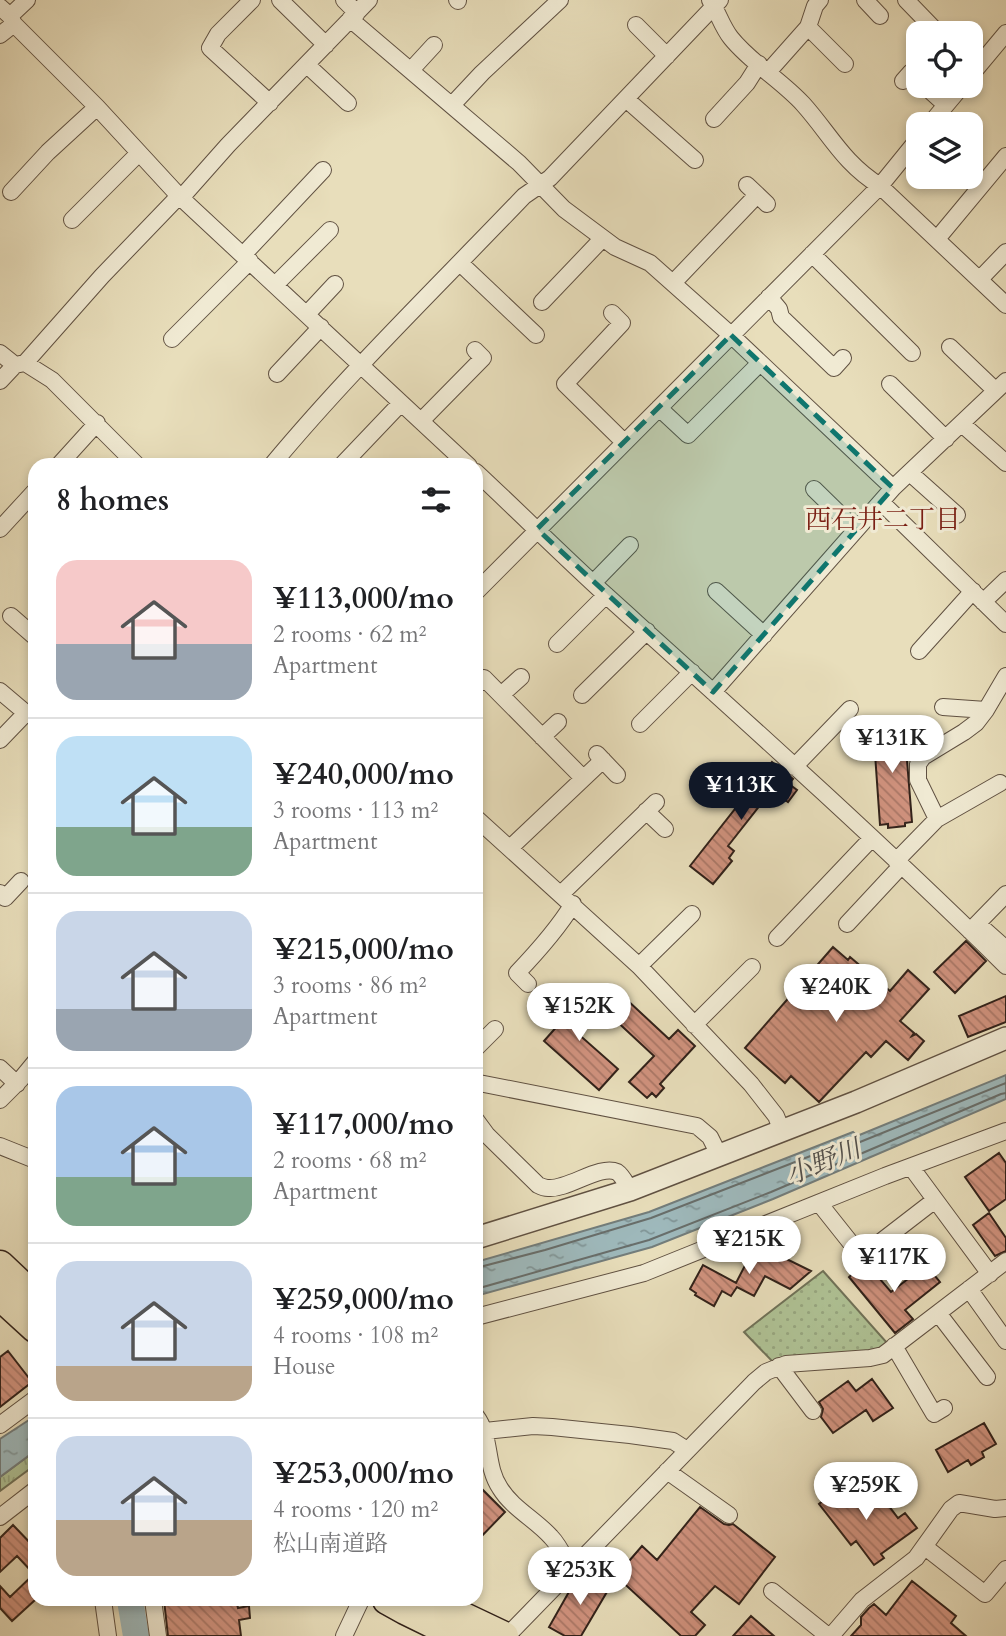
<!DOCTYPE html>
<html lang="en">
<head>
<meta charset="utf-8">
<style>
  body { margin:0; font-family:Cardo,"Noto Serif JP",serif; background:#f2f2f2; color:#202124; height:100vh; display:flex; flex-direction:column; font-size:26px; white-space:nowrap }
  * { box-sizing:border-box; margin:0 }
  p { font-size:23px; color:#757577 }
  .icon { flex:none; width:38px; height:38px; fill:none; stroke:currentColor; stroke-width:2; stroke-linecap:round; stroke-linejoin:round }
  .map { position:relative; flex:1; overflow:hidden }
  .drawer { position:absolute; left:28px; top:458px; width:455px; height:1148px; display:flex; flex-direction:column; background:#fff; border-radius:21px; box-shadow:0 4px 10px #0003 }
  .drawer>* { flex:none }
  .fabs { position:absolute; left:906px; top:21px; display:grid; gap:14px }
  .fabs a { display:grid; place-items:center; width:77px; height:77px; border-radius:14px; background:#fff; box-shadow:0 4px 10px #0003; font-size:35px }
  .price { position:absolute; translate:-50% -60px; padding:0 16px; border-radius:24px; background:#fff; color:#222; font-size:23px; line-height:46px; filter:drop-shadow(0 2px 4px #0008) }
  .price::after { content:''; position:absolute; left:50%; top:42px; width:21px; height:16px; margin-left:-10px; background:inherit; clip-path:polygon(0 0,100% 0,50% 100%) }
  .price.current { background:#111827; color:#fff }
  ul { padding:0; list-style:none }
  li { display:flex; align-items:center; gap:21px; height:175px; padding:0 28px }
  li+li { border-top:2px solid #e0e0e0 }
  li span { display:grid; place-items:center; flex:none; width:196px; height:140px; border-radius:21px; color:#555 }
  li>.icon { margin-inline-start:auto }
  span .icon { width:84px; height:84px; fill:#fffc; stroke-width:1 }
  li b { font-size:30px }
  h2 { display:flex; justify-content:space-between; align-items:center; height:84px; padding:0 28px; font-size:30px }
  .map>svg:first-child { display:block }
  .grass { fill:url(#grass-tufts); stroke:#707258; stroke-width:2 }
  .park { fill:url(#park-dots); stroke:#707258; stroke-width:2 }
  .water { fill:url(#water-ripples); stroke:#737d7b; stroke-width:2 }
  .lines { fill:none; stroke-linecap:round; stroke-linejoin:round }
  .shore { stroke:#686e6b; stroke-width:2 }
  .river { stroke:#9eb9bc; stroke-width:26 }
  .building { fill:url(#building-back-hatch); stroke:#32221a; stroke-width:2 }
  .minor-casing { stroke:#605142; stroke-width:18 }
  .tertiary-casing { stroke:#605142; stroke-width:24 }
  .trunk-casing { stroke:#32221a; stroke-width:31 }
  .minor { stroke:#f0ead3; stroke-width:16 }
  .tertiary { stroke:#f0ead3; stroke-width:21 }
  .trunk { stroke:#e8debb; stroke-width:28 }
  .marked { fill:#0f766e; fill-opacity:0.2; stroke:#0f766e; stroke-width:5; stroke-dasharray:14 9; stroke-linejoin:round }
  .labels { text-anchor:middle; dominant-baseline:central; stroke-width:6; stroke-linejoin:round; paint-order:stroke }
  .neighbourhood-label { font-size:26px; fill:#7a1f14; stroke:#f0ead3 }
  .water-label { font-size:26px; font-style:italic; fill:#524f4b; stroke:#f0ead3 }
</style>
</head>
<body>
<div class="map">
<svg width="1006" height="1636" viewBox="0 0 1006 1636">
  <defs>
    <pattern id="grass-tufts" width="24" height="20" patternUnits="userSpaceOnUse" patternTransform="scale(1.75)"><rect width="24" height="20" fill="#afc295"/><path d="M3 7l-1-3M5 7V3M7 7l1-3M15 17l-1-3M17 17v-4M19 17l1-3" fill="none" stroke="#97a680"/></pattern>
    <pattern id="park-dots" width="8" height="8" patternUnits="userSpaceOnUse" patternTransform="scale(1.75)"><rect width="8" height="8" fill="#afc295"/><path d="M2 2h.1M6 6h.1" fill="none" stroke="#97a680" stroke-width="1.8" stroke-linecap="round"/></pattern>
    <pattern id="water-ripples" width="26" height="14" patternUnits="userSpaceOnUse" patternTransform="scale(1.75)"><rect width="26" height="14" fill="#9eb9bc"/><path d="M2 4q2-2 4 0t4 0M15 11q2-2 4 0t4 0" fill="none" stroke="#819698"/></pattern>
    <pattern id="building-back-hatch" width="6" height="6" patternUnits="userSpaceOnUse" patternTransform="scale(1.75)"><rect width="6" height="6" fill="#d0927e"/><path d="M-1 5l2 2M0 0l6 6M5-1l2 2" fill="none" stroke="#a97766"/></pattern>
  </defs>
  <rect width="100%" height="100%" fill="#e8debb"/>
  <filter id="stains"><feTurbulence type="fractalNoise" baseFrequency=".00286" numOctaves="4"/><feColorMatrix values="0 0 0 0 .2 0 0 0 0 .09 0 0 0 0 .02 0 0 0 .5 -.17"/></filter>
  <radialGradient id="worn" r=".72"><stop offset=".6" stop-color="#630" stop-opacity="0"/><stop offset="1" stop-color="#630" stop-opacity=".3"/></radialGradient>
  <path class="grass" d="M35 1451V1465L0 1491V1477Z"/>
  <path class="park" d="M823 1271 888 1344 885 1348 868 1353 772 1361 744 1332Z"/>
  <path class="water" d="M1006 1075V1099L773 1199 652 1247 476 1296V1262L649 1212 853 1132 857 1136Z
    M35 1416V1451L0 1477V1439Z"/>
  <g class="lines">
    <path class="shore" d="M476 1268 545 1250 651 1218 849 1141 860 1142 1006 1083
      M476 1289 649 1240 771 1192 1001 1094 1006 1093"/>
    <path class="river" d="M130 1600 136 1636"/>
  </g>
  <path class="building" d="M904 723 912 822 905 823V826L888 828V824L880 825 873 725Z
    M772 762 793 779 789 784 797 790 788 802 772 790 728 846 734 851 729 858 732 861 713 884 690 866Z
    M966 941 986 961 955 993 934 972Z
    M833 947 848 960 850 957 890 991 908 970 929 989 900 1021 914 1033 912 1036 916 1034 924 1041 908 1060 886 1041 871 1057 866 1052 819 1102 791 1076 785 1083 745 1048Z
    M612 986 669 1039 678 1030 695 1046 660 1084 664 1088 656 1097 652 1093 647 1098 629 1082 654 1056 597 1003Z
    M575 993 595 1011 576 1032 618 1069 599 1090 544 1041 560 1023 554 1017Z
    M1006 996V1022L968 1037 959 1016Z
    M999 1153 1006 1163V1199L989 1211 965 1177Z
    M989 1213 1006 1238V1251L995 1256 973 1225Z
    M756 1244 811 1271 790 1289 765 1276 754 1296 737 1287 731 1296 722 1291 714 1306 695 1295 696 1293 690 1289 703 1265 736 1283Z
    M864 1264H867L891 1292 926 1265 940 1282 905 1310 913 1319 895 1333 849 1277Z
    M8 1351 32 1382 0 1407V1357Z
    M872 1379 893 1408 873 1421 866 1410 833 1433 821 1417 823 1409 819 1402 848 1381 856 1391Z
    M984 1423 996 1444 982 1452 984 1457 971 1465 968 1460 948 1472 936 1450Z
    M846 1482 862 1502 869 1496 877 1507 885 1501 898 1518 905 1513 917 1528 881 1554 884 1558 874 1565 856 1541 851 1545 819 1504Z
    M476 1483 505 1512 476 1542Z
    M700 1507 724 1524 729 1525 733 1524 775 1557 739 1604 715 1586 691 1612 705 1625 695 1636H681L616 1576 642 1546 657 1560Z
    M13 1525 35 1548V1600L12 1621 0 1608V1586L10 1597 34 1574 17 1556 0 1572V1538Z
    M591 1573 611 1585 581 1636H565L549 1627 574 1583 582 1588Z
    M912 1581 956 1616 951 1623 966 1636H851L861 1625V1617L869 1608 874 1604 886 1615Z
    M164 1600H236L238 1608 249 1606 250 1618 239 1620 241 1636H168Z
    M751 1616 774 1636H733Z"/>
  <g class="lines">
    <g class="minor-casing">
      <path id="minor" d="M252 0 218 34 210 48 270 103
        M280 0 326 45
        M344 0 357 13
        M457 0 458 1
        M710 0C718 12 722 27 731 38 751 63 781 80 803 104 830 134 843 163 880 186L1006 305
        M865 0 880 16
        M906 0 938 33
        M0 7 10 16 14 24 97 107 179 196 469 466
        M10 16 27 0
        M350 19 519 163 564 209 615 247 650 263 731 335 893 488 1006 381
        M636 25 667 56
        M808 27 845 64
        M0 35 14 24
        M307 65 348 103
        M411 70 434 45
        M768 72 808 27 815 6 820 0
        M971 75 1006 33
        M903 81 911 72 919 80
        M925 86 946 105
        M626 99 695 160
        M452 105 482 73 560 0
        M714 119 747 83 759 64
        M930 124 962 86
        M747 185 767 204
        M11 192 48 152 97 107
        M181 198 228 145 369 0
        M72 220 139 153
        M937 239 1006 156
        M812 254 912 353
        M243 255 323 170
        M460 263 536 335
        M980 279 1006 252
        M673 283 757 195
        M275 285 330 230
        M769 297 779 309 781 317 834 368 843 358
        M542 302 603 238
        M612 313 622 323 565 384 624 442
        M307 314 335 284
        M172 339 250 261
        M950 347 995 390
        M0 353 15 365
        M25 363 52 380 138 466
        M277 374 321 327
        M0 381 15 365 25 363 102 276 179 196
        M890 384 946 439
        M659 408 688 435 760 363
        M421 421 483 358 475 350
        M962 424 1006 463
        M58 466 97 423
        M271 466C350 371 439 285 524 196L550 178 720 0
        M341 466 401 403
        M476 472C520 513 563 556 608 597 742 718 877 839 1006 966
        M910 473 957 515
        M814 489 856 530
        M881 502 1006 624
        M0 529 35 491
        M593 583 630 545
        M716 591 764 635
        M476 592 880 186 919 138
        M983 602 1006 580
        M11 616 35 637
        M557 644 606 595
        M919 651 973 591
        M476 685 484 678 583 778
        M0 691 26 713 35 717
        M713 692 893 488
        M501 695 521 677
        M582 695 647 631
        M943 707 986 710
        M640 724 692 672
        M542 737 558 722
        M0 740 26 713
        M597 754 617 775
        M794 767 850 709
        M646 811 665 829
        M476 818 639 966 751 1084 776 1116 782 1131
        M937 819 1000 783
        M510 848 603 760
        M896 861 937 819 918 780V764L923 757 964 732 976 723 986 710 1006 676
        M0 893 5 898 21 881
        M561 894 656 802
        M847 924 901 866
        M979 925 1006 949
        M970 931 1006 894
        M777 938 872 838
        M639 966 692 914
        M528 984 517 973C538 951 557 930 573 904
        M694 1025 752 967
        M476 1048 495 1029
        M0 1068 17 1084
        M476 1085 479 1083 697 1126 710 1137 719 1155
        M0 1100 21 1079 35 1062
        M476 1120 487 1135 538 1185C540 1186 546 1188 548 1188 568 1190 600 1164 617 1172 623 1176 626 1184 630 1190
        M0 1146 35 1160
        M911 1167 990 1274
        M819 1203 850 1242
        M865 1254 935 1200
        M969 1289 1006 1341
        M938 1313 987 1377
        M476 1317 644 1273 885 1176 1006 1131
        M894 1346 934 1414 944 1408
        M779 1366 813 1411
        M476 1416C492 1437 485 1466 500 1488 512 1508 536 1520 551 1537 560 1546 565 1559 571 1570
        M0 1425 35 1399
        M485 1431 533 1426 552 1427 630 1435 673 1441 687 1450
        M667 1471 729 1515
        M0 1517 35 1490
        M925 1547 985 1594 1006 1569
        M772 1591 828 1636
        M103 1600 108 1636
        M153 1600 158 1636
        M344 1636 361 1600
        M507 1636 754 1382 766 1372 786 1364 870 1358 883 1355 1006 1261
        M831 1636 862 1600 916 1558 951 1509 959 1503 995 1509 1006 1508"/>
    </g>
    <g class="tertiary-casing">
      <path id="tertiary" d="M476 1238 630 1190 856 1102 1006 1038"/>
    </g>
    <g class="trunk-casing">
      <path id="trunk" d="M0 1265 35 1298
        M0 1296 35 1328
        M387 1600 405 1610 458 1636
        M428 1600 504 1636"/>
    </g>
    <use href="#minor" class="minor"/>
    <use href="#tertiary" class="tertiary"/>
    <use href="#trunk" class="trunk"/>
  </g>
  <path class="marked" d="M731 335 893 488 713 692 537 529Z"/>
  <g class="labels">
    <g class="neighbourhood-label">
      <text x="883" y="519">西石井二丁目</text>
    </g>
    <g class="water-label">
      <text transform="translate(823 1162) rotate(-22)">小野川</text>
    </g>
  </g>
  <rect width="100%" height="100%" filter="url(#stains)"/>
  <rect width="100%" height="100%" fill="url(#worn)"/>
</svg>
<div class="fabs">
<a><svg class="icon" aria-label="locate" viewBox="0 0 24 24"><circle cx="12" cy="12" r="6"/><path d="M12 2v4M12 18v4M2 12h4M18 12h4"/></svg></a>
<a><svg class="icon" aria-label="layers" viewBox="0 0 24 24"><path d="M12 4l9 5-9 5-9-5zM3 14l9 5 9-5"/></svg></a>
</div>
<b class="price" style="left:892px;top:775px">¥131K</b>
<b class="price current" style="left:741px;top:822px">¥113K</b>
<b class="price" style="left:836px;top:1024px">¥240K</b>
<b class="price" style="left:579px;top:1043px">¥152K</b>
<b class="price" style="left:749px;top:1276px">¥215K</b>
<b class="price" style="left:894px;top:1294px">¥117K</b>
<b class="price" style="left:866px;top:1522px">¥259K</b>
<b class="price" style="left:580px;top:1607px">¥253K</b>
<section class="drawer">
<h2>8 homes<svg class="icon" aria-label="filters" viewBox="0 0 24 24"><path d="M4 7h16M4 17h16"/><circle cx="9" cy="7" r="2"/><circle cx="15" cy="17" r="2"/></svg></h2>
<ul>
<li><span style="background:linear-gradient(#f6c9c9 60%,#9aa5b1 0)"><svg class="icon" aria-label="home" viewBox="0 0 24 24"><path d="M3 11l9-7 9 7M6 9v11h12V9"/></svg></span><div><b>¥113,000/mo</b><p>2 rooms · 62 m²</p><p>Apartment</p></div></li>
<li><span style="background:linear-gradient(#bfe0f5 65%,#7fa58c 0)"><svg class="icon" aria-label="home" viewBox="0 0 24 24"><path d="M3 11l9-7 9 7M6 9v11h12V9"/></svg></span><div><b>¥240,000/mo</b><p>3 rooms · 113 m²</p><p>Apartment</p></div></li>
<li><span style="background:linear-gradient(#c9d6e8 70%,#9aa5b1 0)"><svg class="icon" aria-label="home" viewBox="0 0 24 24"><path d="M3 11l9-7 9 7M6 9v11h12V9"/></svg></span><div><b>¥215,000/mo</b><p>3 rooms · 86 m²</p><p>Apartment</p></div></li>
<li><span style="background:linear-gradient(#a9c7e8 65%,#7fa58c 0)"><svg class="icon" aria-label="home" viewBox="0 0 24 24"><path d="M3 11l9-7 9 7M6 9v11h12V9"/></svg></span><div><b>¥117,000/mo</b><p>2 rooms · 68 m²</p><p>Apartment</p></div></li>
<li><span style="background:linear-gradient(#c9d6e8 75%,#b9a48a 0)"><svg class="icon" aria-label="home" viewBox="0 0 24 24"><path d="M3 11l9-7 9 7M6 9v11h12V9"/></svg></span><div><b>¥259,000/mo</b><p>4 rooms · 108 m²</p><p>House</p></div></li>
<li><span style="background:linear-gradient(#c9d6e8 60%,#b9a48a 0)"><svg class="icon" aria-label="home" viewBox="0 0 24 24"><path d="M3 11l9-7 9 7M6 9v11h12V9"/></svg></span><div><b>¥253,000/mo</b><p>4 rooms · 120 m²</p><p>松山南道路</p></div></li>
</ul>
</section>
</div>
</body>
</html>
